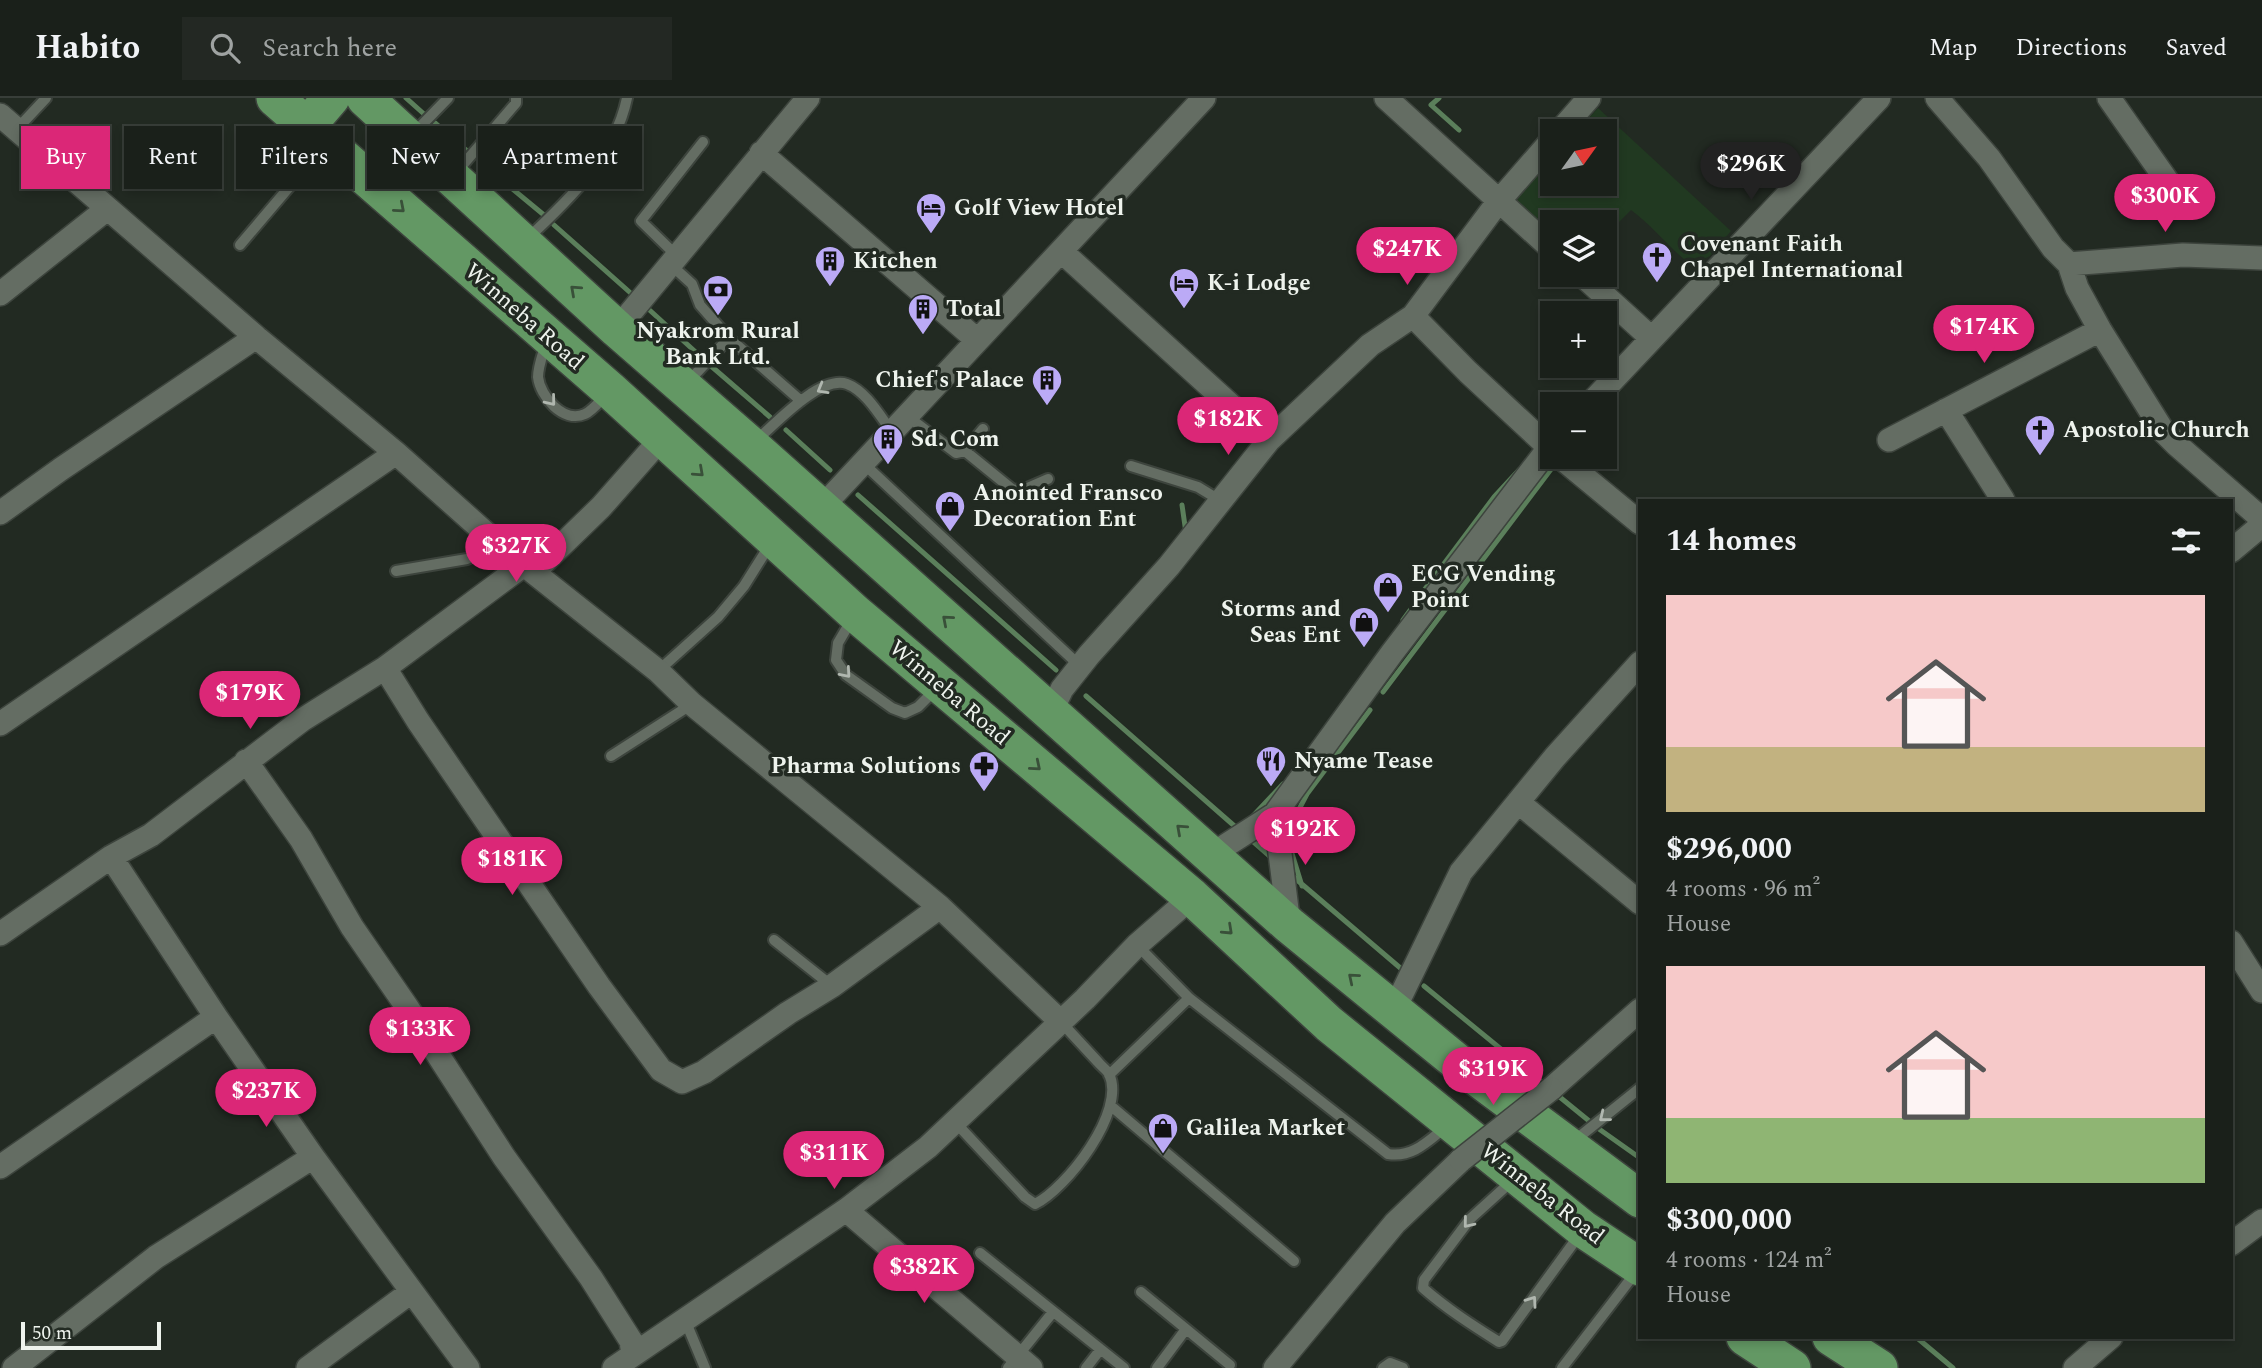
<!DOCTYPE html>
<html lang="en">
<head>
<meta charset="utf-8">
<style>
  body { margin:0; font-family:Spectral,serif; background:#232823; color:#f1f3f6; height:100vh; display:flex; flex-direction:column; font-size:26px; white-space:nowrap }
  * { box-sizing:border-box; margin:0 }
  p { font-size:23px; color:#9fa3a2 }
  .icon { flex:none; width:38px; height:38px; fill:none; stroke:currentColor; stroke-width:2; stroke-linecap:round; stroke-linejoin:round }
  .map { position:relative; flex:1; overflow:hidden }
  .drawer { position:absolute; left:1638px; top:401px; width:595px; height:840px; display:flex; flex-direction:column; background:#1a201a; border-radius:0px; box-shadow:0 4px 10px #0003,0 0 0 2px #383e39 }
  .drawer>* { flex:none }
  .banner { position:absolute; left:21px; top:28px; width:665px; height:63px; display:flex; gap:14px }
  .needle { width:46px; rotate:57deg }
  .controls { position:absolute; left:1540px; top:21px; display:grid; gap:14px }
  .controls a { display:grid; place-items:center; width:77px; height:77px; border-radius:0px; background:#1a201a; box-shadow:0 4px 10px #0003,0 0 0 2px #383e39; font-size:35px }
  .scale { position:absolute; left:21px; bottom:18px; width:140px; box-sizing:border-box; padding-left:7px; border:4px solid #eef3ed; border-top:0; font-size:19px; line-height:24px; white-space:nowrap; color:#eef3ed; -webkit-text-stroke:5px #222a22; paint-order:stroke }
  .price { position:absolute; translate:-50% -60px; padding:0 16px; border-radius:24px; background:#db2777; color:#fff; font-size:23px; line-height:46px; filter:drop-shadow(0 2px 4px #0008) }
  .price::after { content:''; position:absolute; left:50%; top:42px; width:21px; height:16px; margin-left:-10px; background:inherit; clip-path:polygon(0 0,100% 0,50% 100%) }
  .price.active { background:#222; color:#fff }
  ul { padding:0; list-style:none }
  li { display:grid; align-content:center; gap:14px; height:371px; padding:0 28px }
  li span { display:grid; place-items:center; height:217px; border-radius:0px; color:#555 }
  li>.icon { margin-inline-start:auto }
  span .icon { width:126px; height:126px; fill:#fffc; stroke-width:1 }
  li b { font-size:30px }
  h2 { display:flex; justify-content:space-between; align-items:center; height:84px; padding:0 28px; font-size:30px }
  .tag { padding:0 24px; border-radius:0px; background:#1a201a; box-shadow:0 4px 10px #0003,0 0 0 2px #383e39; font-size:24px; line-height:63px }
  .tag.active { background:#db2777; color:#fff }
  header { display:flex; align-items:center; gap:42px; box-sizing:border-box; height:98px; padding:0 35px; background:#1a201a; border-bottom:2px solid #383e39 }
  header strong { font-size:33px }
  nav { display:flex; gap:38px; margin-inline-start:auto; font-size:24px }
  .search { width:490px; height:63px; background:#232823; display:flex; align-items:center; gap:18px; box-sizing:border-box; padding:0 24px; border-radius:0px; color:#9fa3a2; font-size:26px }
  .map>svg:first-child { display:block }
  .green { fill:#213921 }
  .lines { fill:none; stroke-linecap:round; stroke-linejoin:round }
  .stream { stroke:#5b7f5b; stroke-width:5 }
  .service-casing { stroke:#3d443d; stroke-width:14 }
  .minor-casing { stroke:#3d443d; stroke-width:26 }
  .trunk-casing { stroke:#3d443d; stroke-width:40 }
  .service { stroke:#646d63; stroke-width:10 }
  .minor { stroke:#646d63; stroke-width:23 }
  .trunk { stroke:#639864; stroke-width:37 }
  .minor-bridge-casing { stroke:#3d443d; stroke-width:26; stroke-linecap:butt }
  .minor-bridge { stroke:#646d63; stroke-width:23 }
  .oneway { stroke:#395039 }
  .oneway2 { stroke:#b0b7af }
  .labels { text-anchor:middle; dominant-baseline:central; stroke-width:7; stroke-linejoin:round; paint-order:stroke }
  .poi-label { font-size:23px; font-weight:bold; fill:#eef3ed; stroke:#222a22; text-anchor:start }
  .street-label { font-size:23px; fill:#eef3ed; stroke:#222a22 }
</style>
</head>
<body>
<header>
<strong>Habito</strong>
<div class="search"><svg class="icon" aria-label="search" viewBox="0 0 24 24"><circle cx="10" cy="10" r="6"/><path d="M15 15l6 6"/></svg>Search here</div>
<nav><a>Map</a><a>Directions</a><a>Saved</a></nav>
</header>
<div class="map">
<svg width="2262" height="1270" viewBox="0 0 2262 1270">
  <rect width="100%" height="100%" fill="#222a22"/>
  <path class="green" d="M1598 10 1731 133 1710 158 1691 167C1669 150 1653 128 1631 112L1605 138V124H1552V134L1515 102 1552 60V86H1605V33H1577Z"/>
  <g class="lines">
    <path class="stream" d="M406 0 424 16
      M1439 0 1431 7 1459 32
      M435 25 467 53
      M481 65 544 117
      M554 127 634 198
      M644 207 700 258
      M711 268 770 319
      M786 332 830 372
      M858 397 1056 572
      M1182 407 1186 435
      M1422 495 1494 399 1519 372
      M1403 522 1411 511
      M1383 594 1555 366
      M1086 598 1239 732
      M1252 719 1283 686
      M1286 736 1307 696 1370 612
      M1249 740 1273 761
      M1290 749 1302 788
      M1290 776 1405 874
      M1424 888 1546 988
      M1556 996 1599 1031 1640 1060
      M1916 1239 1953 1270"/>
    <g class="service-casing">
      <path id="service" d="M17 31 46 0
        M413 36 448 0
        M455 76 516 5V0
        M527 141C569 102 615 58 627 0
        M240 147 324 48
        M677 158 641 123 703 44
        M670 166 692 186 700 207 729 240
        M546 245C543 256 538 268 538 279 540 298 563 326 585 316 592 313 600 303 606 297
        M688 284 729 240 801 303
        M907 318 956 355 965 353 983 331
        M757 345 760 339C778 323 821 277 847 286 866 293 880 318 892 334
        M965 353 1013 392 1025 391 1048 381
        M863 365 1080 568
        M1131 368 1198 389 1221 403
        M396 473 467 461 498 447
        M852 521 838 545 836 562 846 577 892 610 905 615 918 609 935 592
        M658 573 718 519 744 488 771 445
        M611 658 692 606
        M774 842 832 888
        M1189 900 1388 1056C1413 1060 1428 1043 1447 1028
        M1109 977 1189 900 1137 847
        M1111 1008 1294 1163
        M955 1024 1025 1099 1035 1106C1066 1091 1127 1013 1109 976 1107 972 1101 968 1098 964 1086 951 1073 937 1061 924
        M1574 1043 1640 990
        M1513 1082 1470 1121 1424 1182 1423 1190C1447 1211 1472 1227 1499 1244L1502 1243 1580 1136
        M980 1155 1124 1270
        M1141 1194 1230 1267
        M685 1222 705 1270
        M1008 1270 1053 1214
        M1086 1270 1100 1252
        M1157 1270 1186 1231
        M1383 1270 1390 1265 1403 1270
        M1562 1270 1636 1174"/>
    </g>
    <g class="minor-casing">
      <path id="minor" d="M1386 0 1552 151
        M1937 0 1989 60 2053 150 2069 166 2077 190 2100 232 2163 333 2177 347 2262 421
        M2109 0 2175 94
        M0 17 256 239 396 355 499 447 658 573 692 606 940 809 1061 924
        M1560 33 1589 0
        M761 55 977 242
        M1061 153 1269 342
        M2069 166 2183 157 2262 160
        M1582 177 1649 238H1654
        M0 196 107 111
        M1413 218 1468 274 1552 352
        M617 231 808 0
        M1590 306 1879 0
        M1946 312 2003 402
        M1889 342 2100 232
        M1560 359 1640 425
        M820 411 1204 0
        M0 415 61 371 256 239
        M2231 453 2262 427
        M535 473 601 409 661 341
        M385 570 418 623 599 888 661 972 682 984 704 974 788 915 832 888 940 809
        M1051 614 1062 591 1089 557 1169 468 1269 342 1370 247 1413 218 1498 104 1552 42
        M0 626 396 355
        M246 663 301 741 352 829 407 909 504 1059 591 1180 631 1243 633 1257
        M1518 704 1640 805
        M1275 716 1289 827
        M1211 757 1275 716 1392 555 1552 346
        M111 759 216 919 313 1059 468 1270
        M0 836 111 759 151 737 302 622 385 570 525 466
        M2231 844 2262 893
        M1393 914 1461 774 1555 659 1640 565
        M1551 991 1640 912
        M0 1069 216 919
        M846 1112 1031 1270
        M2231 1146 2262 1123
        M14 1270 156 1159 313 1059
        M308 1270 411 1194
        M614 1270 846 1112 928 1049 1085 901 1137 847 1192 799
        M1275 1270 1395 1125 1461 1062
        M2075 1270 2111 1239"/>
    </g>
    <g class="trunk-casing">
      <path id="trunk" d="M275 0 611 293 855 515 1192 799 1329 926 1583 1131 1640 1169
        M365 0 617 231 755 351 1289 827 1467 972 1640 1101
        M307 28 331 0
        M1745 1239 1792 1270
        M1831 1239 1879 1270"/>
    </g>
    <use href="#service" class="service"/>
    <use href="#minor" class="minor"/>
    <use href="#trunk" class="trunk"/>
    <g class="minor-bridge-casing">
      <path id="minor-bridge" d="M1461 1062 1551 991"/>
    </g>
    <use href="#minor-bridge" class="minor-bridge"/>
  </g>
  <defs><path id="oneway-chevron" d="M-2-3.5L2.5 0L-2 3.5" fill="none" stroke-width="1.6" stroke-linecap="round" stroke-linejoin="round" transform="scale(1.75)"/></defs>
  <g class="oneway">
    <use href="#oneway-chevron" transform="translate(400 110) rotate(41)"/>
    <use href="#oneway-chevron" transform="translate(575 192) rotate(-138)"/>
    <use href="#oneway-chevron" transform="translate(699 374) rotate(42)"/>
    <use href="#oneway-chevron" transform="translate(947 522) rotate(-139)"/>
    <use href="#oneway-chevron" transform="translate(1036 668) rotate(40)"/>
    <use href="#oneway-chevron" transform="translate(1181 731) rotate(-138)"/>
    <use href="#oneway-chevron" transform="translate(1228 832) rotate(43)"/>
    <use href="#oneway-chevron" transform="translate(1353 880) rotate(-140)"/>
  </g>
  <g class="oneway2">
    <use href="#oneway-chevron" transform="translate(822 291) rotate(150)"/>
    <use href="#oneway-chevron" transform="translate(551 303) rotate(51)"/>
    <use href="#oneway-chevron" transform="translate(846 575) rotate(49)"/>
    <use href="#oneway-chevron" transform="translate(1604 1019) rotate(141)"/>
    <use href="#oneway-chevron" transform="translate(1468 1125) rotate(129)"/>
    <use href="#oneway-chevron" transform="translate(1532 1203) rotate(-55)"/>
  </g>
  <defs>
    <g id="hotel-pin" transform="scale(1.575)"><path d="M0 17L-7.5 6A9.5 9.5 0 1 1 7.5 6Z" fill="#bbaaf6" stroke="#222a22"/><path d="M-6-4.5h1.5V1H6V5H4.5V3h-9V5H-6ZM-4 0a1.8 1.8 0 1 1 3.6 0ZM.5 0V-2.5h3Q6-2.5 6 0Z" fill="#111"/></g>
    <g id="church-pin" transform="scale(1.575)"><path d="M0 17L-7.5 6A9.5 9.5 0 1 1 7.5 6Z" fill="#bbaaf6" stroke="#222a22"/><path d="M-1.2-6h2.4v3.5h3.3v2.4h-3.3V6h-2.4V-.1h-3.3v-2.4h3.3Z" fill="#111"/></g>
    <g id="building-pin" transform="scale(1.575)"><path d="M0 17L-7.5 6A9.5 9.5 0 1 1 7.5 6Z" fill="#bbaaf6" stroke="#222a22"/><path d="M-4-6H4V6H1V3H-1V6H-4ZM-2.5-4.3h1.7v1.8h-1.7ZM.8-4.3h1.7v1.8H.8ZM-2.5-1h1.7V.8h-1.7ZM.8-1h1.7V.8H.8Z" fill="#111"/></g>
    <g id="bank-pin" transform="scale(1.575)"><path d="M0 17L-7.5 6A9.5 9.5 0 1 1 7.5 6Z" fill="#bbaaf6" stroke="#222a22"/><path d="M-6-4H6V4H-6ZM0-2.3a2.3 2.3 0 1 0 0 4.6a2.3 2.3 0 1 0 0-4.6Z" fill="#111"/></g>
    <g id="shop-pin" transform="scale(1.575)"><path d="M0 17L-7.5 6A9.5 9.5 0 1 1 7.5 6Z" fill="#bbaaf6" stroke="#222a22"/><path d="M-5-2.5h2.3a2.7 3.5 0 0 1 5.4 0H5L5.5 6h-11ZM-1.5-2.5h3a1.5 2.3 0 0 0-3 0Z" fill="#111"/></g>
    <g id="restaurant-pin" transform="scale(1.575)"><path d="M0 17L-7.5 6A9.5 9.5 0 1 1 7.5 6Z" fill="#bbaaf6" stroke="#222a22"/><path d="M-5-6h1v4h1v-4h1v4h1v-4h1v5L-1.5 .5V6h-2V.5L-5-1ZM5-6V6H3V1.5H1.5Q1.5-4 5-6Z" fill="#111"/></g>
    <g id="pharmacy-pin" transform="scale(1.575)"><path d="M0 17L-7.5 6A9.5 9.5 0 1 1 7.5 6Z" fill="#bbaaf6" stroke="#222a22"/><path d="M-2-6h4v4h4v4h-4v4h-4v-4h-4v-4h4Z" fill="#111"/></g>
  </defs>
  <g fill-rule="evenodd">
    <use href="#hotel-pin" x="931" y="110"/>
    <use href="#church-pin" x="1657" y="159"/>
    <use href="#building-pin" x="830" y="163"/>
    <use href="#hotel-pin" x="1184" y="185"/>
    <use href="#bank-pin" x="718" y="192"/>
    <use href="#building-pin" x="923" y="211"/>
    <use href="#building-pin" x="1047" y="282"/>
    <use href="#church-pin" x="2040" y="332"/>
    <use href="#building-pin" x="888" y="341"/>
    <use href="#shop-pin" x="950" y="408"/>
    <use href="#shop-pin" x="1388" y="489"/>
    <use href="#shop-pin" x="1364" y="524"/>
    <use href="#restaurant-pin" x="1271" y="663"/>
    <use href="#pharmacy-pin" x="984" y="668"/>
    <use href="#shop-pin" x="1163" y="1030"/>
  </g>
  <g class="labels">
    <g class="poi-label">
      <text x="954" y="110">Golf View Hotel</text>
      <text x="1680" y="146">Covenant Faith<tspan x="1680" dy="26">Chapel International</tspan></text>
      <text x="853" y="163">Kitchen</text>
      <text x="1207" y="185">K-i Lodge</text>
      <text x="946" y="211">Total</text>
      <text x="718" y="233" text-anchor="middle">Nyakrom Rural<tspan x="718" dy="26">Bank Ltd.</tspan></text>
      <text x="1024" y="282" text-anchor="end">Chief's Palace</text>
      <text x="2063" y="332">Apostolic Church</text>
      <text x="911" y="341">Sd. Com</text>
      <text x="973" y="395">Anointed Fransco<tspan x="973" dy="26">Decoration Ent</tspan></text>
      <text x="1411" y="476">ECG Vending<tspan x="1411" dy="26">Point</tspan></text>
      <text x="1341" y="511" text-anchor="end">Storms and<tspan x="1341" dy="26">Seas Ent</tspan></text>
      <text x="1294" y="663">Nyame Tease</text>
      <text x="961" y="668" text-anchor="end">Pharma Solutions</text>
      <text x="1186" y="1030">Galilea Market</text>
    </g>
    <g class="street-label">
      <text transform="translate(524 219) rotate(41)">Winneba Road</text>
      <text transform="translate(949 595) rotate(40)">Winneba Road</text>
      <text transform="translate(1542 1096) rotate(38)">Winneba Road</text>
    </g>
  </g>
</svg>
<div class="controls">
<a><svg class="needle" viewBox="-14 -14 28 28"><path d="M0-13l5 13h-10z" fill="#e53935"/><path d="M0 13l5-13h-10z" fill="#9fa3a2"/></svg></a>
<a><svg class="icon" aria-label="layers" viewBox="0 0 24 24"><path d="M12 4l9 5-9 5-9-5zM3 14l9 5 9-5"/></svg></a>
<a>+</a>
<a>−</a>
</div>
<div class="scale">50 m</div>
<b class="price active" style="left:1751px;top:104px">$296K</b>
<b class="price" style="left:2165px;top:136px">$300K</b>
<b class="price" style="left:1407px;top:189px">$247K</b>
<b class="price" style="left:1984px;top:267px">$174K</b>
<b class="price" style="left:1228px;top:359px">$182K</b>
<b class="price" style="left:516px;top:486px">$327K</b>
<b class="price" style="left:250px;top:633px">$179K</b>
<b class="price" style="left:1305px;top:769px">$192K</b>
<b class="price" style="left:512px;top:799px">$181K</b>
<b class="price" style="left:420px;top:969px">$133K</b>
<b class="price" style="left:1493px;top:1009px">$319K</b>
<b class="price" style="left:266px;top:1031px">$237K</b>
<b class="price" style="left:834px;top:1093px">$311K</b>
<b class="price" style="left:924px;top:1207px">$382K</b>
<div class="banner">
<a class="tag active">Buy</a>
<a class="tag">Rent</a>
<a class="tag">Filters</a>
<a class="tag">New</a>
<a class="tag">Apartment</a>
</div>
<section class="drawer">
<h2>14 homes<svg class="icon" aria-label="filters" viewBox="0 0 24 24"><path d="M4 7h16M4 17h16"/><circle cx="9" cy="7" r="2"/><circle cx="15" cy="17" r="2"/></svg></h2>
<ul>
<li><span style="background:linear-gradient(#f6c9c9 70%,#c2b280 0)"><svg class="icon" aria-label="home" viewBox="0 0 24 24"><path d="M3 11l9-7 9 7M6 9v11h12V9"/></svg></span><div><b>$296,000</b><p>4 rooms · 96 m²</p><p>House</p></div></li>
<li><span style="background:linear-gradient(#f6c9c9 70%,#8fb573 0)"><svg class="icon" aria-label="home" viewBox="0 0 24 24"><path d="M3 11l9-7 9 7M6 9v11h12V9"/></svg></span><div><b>$300,000</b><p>4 rooms · 124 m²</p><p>House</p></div></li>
</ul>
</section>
</div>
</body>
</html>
